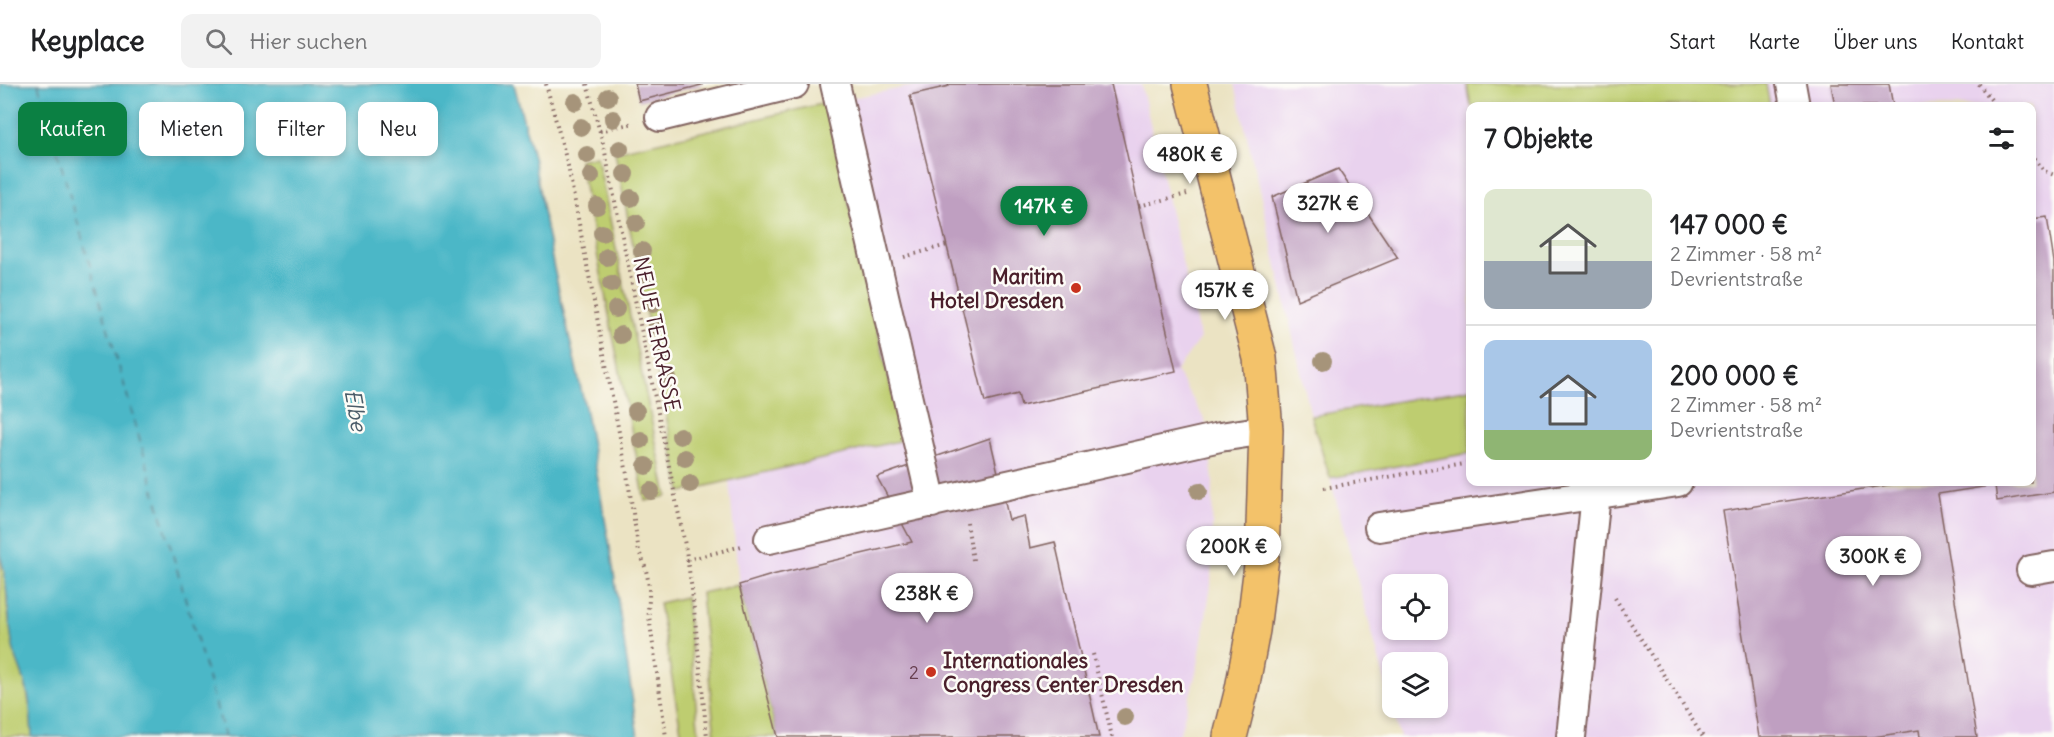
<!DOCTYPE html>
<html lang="de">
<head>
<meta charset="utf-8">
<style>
  body { margin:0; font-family:Delius,sans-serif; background:#f2f2f2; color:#202124; height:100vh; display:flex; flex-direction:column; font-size:22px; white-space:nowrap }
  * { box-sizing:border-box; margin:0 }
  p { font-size:20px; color:#757577 }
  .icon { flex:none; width:33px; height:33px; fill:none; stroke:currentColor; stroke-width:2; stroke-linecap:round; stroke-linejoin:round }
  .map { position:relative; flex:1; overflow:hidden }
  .sheet { position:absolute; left:1466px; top:18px; width:570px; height:384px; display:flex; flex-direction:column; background:#fff; border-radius:12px; box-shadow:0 3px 9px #0003 }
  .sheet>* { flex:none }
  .top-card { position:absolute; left:18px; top:18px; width:570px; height:54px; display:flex; gap:12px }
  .fabs { position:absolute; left:1382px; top:490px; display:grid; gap:12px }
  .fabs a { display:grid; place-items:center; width:66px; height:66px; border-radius:12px; background:#fff; box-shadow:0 3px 9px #0003; font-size:30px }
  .price { position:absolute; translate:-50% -51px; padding:0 14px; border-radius:21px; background:#fff; color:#222; font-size:20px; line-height:39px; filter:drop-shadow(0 2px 3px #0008) }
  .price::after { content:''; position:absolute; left:50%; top:36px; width:18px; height:14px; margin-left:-9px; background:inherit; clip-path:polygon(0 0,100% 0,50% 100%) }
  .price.on { background:#0b8043; color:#fff }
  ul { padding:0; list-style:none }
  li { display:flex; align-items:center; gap:18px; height:150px; padding:0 18px }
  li+li { border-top:2px solid #e0e0e0 }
  li span { display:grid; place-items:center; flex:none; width:168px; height:120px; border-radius:12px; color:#555 }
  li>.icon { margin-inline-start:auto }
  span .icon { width:72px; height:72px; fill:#fffc; stroke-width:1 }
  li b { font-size:26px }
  h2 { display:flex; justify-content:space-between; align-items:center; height:72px; padding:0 18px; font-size:26px }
  .chip { padding:0 21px; border-radius:12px; background:#fff; box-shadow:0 3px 9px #0003; font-size:21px; line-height:54px }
  .chip.on { background:#0b8043; color:#fff }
  header { display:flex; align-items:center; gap:36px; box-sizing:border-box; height:84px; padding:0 30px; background:#fff; border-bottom:2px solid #e0e0e0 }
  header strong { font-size:28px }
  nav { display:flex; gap:33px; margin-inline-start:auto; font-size:21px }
  .search { width:420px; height:54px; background:#f2f2f2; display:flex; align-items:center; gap:15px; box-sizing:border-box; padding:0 21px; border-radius:12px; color:#757577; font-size:22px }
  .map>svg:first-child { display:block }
  .built { fill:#e9d2ee; fill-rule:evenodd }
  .green { fill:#becd6f; stroke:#84764d; stroke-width:1.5 }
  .water { fill:#4bb7c7; stroke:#4a6b79; stroke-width:1.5 }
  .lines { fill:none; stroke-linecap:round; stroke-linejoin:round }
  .ferry { stroke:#4a5c69; stroke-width:1.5; stroke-dasharray:8 6; stroke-linecap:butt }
  .building { fill:#bf9fc1 }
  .minor-casing { stroke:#826460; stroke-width:32 }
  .major-casing { stroke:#826460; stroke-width:36 }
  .path { stroke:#826460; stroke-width:4; stroke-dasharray:1.5 4.5; stroke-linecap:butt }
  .minor { stroke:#fff; stroke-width:28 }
  .major { stroke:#f3c26a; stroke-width:33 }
  .tree { fill:#a6947a }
  .poi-dot { fill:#c8321e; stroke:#fdfcf7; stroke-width:2 }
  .labels { text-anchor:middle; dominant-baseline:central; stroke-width:5; stroke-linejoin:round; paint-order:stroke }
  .number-label { font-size:18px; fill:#673f50 }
  .poi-label { font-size:21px; font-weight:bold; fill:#4a1f2b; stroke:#fdfcf7; text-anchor:end }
  .street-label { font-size:21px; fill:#4a1f2b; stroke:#fdfcf7 }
  .water-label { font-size:22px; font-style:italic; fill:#4a5c69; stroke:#fdfcf7 }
</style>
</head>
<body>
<header>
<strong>Keyplace</strong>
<div class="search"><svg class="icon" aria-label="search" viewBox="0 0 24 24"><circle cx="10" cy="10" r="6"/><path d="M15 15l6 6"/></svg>Hier suchen</div>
<nav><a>Start</a><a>Karte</a><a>Über uns</a><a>Kontakt</a></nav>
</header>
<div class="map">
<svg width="2054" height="653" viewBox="0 0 2054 653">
  <rect width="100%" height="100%" fill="#fdfcf7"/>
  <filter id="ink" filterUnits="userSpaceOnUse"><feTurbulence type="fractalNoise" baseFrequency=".0167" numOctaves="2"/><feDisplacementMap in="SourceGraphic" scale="12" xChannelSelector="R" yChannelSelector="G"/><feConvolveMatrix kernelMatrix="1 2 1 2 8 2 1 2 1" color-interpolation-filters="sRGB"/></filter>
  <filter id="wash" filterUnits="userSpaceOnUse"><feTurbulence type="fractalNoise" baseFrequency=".008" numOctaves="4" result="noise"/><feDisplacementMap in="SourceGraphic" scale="24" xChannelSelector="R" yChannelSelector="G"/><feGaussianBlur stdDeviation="1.35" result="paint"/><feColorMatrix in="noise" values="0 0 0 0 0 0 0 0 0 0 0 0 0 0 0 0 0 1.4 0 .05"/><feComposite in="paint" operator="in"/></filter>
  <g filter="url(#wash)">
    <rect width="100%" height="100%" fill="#ebe3c3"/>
    <path class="built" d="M923 0H1141L1200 254 1176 287 1205 336 1213 396 1211 501 1198 581 1179 653H778L739 501 729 397 903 356 826 19Z
      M1235 0H1467L1471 22 1470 305 1311 332Z
      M1766 0H2054V653H1400L1330 394 1470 369V398H2031V22H1770ZM1392 501H1437V546H1392ZM1392 579H1437V624H1392Z"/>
    <path class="green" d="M1467 0H1766L1770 22H1471Z
      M826 19 903 356 681 408 615 68Z
      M597 72 667 412 645 417 579 76Z
      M1470 305V369L1330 394 1311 332Z
      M0 471 6 489 7 522 13 562 26 602 31 630 32 653H0Z
      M739 501 778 653H715L701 509Z
      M686 513 699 653H682L659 519Z"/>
    <path class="water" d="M0 0H514L533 73 553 180 585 323 611 469 638 653H32C31 636 31 619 26 602 23 589 16 577 13 563 7 532 9 501 0 471Z"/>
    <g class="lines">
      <path class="ferry" d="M38 0 225 653"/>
    </g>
    <g id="blocks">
      <path class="building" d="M635 0H702V1L639 17Z
        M948 0H1111L1176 287 1021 322 1018 310 985 318 910 11 949 2Z
        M1831 0H1889L1893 22H1835Z
        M1338 85 1398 174 1297 216 1272 113Z
        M2047 133 2054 178V408L1997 417 1995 401 1938 410 1977 653H1920L1919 646 1873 653H1759L1723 427 1907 398H2031V135Z
        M990 354 1009 436 1024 432 1030 464 1055 458 1099 653H778L739 501 772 491 912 458 877 393Z"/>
    </g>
  </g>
  <g filter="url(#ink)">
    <use href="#blocks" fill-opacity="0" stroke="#826460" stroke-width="1.5"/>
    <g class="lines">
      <g class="minor-casing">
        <path id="minor" d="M835 0 932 419
          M1791 0 1795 22
          M660 33 794 0
          M1379 443 1678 398
          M769 455 1220 353 1266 346
          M2031 486 2054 482
          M1571 653 1596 410"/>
      </g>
      <g class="major-casing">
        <path id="major" d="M1190 0 1260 274 1266 346 1262 473 1253 546 1242 605 1230 653"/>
      </g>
      <path class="path" d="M546 0 568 82 627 390 639 468C648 485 651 507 648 525L666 653
        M587 0 604 63 686 466 692 506 707 653
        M1979 0 1996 22
        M600 47 634 39
        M2031 69 2044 87 2054 91
        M1139 122 1187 110
        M904 173 947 161
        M1324 404 1470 379
        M967 439 973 476
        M687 476 742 462
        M1615 514 1703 653
        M1093 570 1112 653"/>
      <use href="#minor" class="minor"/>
      <use href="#major" class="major"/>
    </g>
    <g class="tree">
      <circle cx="608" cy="13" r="9"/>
      <circle cx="575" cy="18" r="9"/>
      <circle cx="613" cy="35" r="9"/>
      <circle cx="581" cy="43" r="9"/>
      <circle cx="620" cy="65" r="9"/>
      <circle cx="587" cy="71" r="9"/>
      <circle cx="625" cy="90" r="9"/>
      <circle cx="591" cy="92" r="9"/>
      <circle cx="631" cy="114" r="9"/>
      <circle cx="597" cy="122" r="9"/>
      <circle cx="636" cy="139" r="9"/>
      <circle cx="602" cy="149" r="9"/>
      <circle cx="642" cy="167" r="9"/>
      <circle cx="607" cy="173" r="9"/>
      <circle cx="647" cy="194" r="9"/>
      <circle cx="611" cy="200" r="9"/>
      <circle cx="653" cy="220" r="9"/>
      <circle cx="616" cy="225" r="9"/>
      <circle cx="657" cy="242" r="9"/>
      <circle cx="621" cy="251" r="9"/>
      <circle cx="663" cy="270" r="9"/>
      <circle cx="1323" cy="277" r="9"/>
      <circle cx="668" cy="295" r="9"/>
      <circle cx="636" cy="327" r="9"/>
      <circle cx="680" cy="352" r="9"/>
      <circle cx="641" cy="356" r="9"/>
      <circle cx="685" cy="374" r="9"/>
      <circle cx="646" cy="382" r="9"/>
      <circle cx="690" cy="400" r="9"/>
      <circle cx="651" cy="407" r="9"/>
      <circle cx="1199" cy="407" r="9"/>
      <circle cx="1125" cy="633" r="9"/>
    </g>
  </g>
  <g class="poi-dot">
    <circle cx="1076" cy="204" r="6"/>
    <circle cx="931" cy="588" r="6"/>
  </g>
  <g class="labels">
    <g class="number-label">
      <text x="914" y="588">2</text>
    </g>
    <g class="poi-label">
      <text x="1064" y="192">Maritim<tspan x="1064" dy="24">Hotel Dresden</tspan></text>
      <text x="943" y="576" text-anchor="start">Internationales<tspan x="943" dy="24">Congress Center Dresden</tspan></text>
    </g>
    <g class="street-label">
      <text transform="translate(657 250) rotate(78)">NEUE TERRASSE</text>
    </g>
    <g class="water-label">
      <text transform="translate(356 326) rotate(80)">Elbe</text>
    </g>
  </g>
</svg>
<div class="fabs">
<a><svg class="icon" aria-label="locate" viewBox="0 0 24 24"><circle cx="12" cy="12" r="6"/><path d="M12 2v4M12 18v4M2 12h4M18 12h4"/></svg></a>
<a><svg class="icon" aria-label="layers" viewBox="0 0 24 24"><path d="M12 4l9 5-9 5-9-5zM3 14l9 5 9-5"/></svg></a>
</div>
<b class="price" style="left:1190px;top:101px">480K €</b>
<b class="price" style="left:1328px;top:150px">327K €</b>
<b class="price on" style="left:1044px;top:153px">147K €</b>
<b class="price" style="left:1225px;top:237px">157K €</b>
<b class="price" style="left:1234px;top:493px">200K €</b>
<b class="price" style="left:1873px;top:503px">300K €</b>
<b class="price" style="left:927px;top:540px">238K €</b>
<div class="top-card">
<a class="chip on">Kaufen</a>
<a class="chip">Mieten</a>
<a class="chip">Filter</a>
<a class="chip">Neu</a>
</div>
<section class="sheet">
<h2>7 Objekte<svg class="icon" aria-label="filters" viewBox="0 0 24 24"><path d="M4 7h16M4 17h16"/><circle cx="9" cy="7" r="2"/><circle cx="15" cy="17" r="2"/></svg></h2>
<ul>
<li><span style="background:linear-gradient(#dfe7d0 60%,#9aa5b1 0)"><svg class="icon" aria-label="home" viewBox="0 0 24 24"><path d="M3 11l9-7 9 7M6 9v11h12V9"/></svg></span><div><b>147 000 €</b><p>2 Zimmer · 58 m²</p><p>Devrientstraße</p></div></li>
<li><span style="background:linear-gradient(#a9c7e8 75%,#8fb573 0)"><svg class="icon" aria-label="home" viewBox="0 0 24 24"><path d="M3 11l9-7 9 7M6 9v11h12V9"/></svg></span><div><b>200 000 €</b><p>2 Zimmer · 58 m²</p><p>Devrientstraße</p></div></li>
</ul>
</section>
</div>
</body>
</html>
